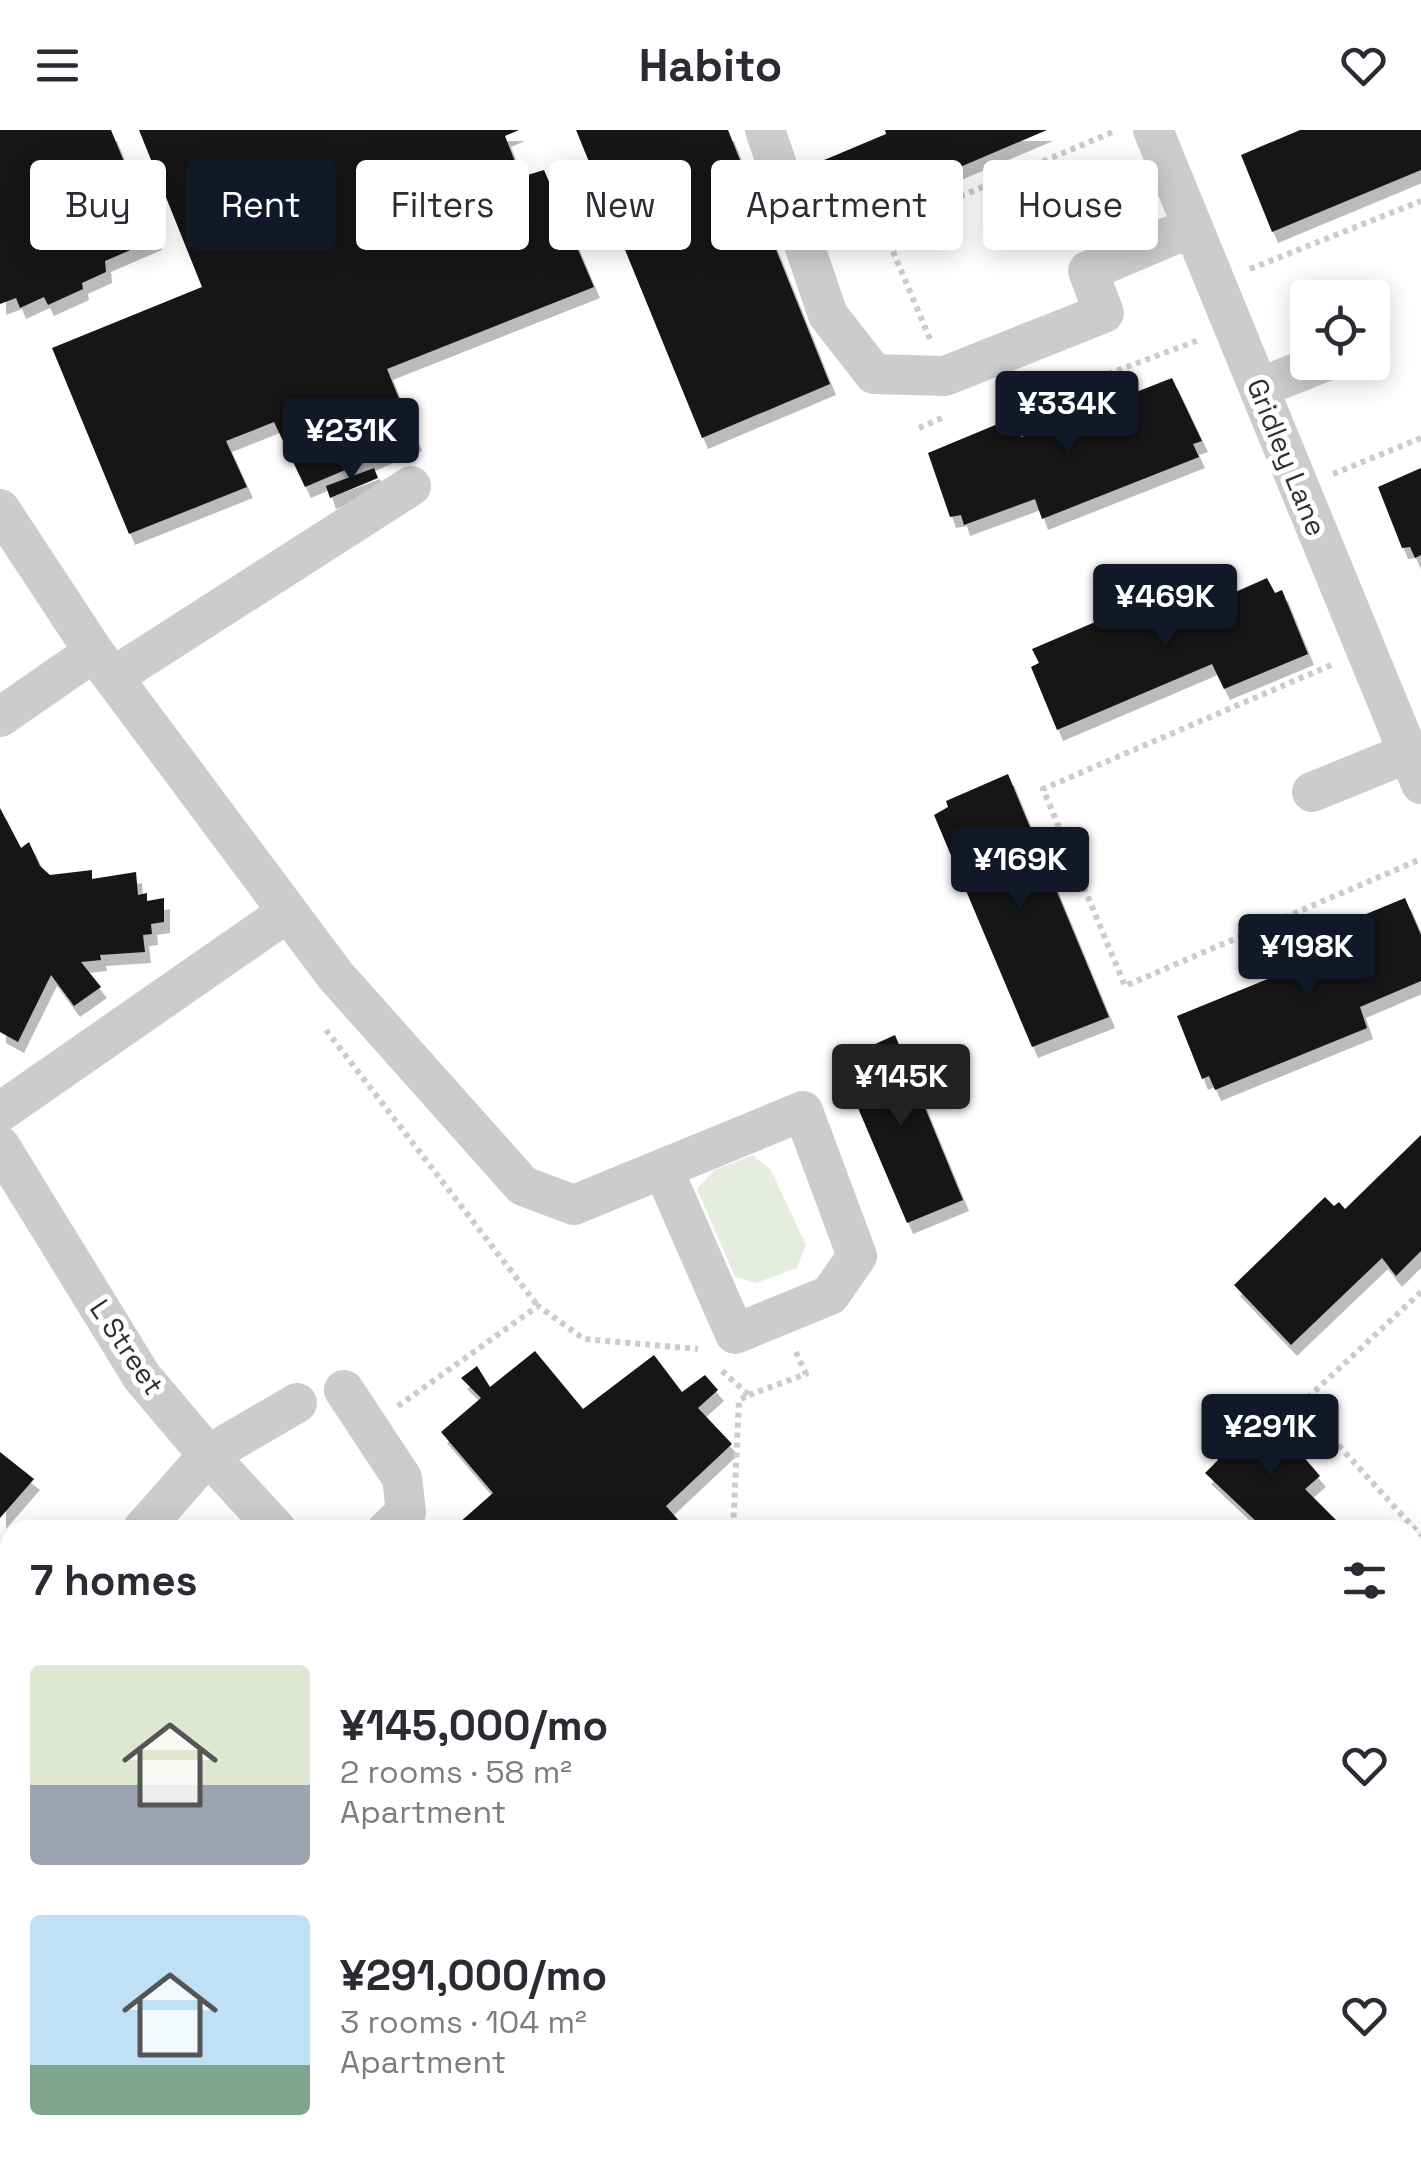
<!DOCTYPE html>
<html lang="en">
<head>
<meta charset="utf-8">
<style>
  body { margin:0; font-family:"Space Grotesk",sans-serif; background:#f7f7f7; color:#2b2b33; height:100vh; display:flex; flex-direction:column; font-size:38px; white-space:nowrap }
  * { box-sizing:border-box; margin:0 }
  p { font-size:32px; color:#7c7c81 }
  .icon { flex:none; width:55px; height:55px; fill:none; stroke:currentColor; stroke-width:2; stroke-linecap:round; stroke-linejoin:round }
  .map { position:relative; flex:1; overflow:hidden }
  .panel { position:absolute; left:0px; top:1390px; width:1422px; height:640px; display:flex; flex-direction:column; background:#fff; border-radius:30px 30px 0 0; box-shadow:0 5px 25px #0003 }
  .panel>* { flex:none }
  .top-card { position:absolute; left:30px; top:30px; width:1362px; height:90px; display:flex; gap:20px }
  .buttons { position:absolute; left:1290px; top:150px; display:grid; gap:20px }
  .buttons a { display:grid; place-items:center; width:100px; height:100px; border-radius:10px; background:#fff; box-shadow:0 5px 25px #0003; font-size:50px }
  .price { position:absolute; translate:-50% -85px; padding:0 22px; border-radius:10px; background:#111827; color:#fff; font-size:32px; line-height:65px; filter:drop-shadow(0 2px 5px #0008) }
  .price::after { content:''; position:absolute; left:50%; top:60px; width:30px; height:22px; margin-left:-15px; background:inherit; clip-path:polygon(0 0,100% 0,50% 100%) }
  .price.active { background:#222; color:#fff }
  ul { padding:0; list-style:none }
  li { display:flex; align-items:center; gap:30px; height:250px; padding:0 30px }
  li span { display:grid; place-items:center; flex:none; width:280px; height:200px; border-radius:10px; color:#555 }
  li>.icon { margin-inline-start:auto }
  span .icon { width:120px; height:120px; fill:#fffc; stroke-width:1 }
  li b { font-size:42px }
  h2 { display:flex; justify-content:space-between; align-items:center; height:120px; padding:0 30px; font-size:42px }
  .chip { padding:0 35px; border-radius:10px; background:#fff; box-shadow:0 5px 25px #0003; font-size:35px; line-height:90px }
  .chip.active { background:#111827; color:#fff }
  header { display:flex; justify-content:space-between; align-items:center; height:130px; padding:0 30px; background:#fff; font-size:45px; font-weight:600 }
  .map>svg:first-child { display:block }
  .green { fill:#e6ecde }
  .building { fill:#161616; filter:url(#shadow) }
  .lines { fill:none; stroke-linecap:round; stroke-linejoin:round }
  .path { stroke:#ccc; stroke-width:6; stroke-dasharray:5 5; stroke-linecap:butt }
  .minor { stroke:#ccc; stroke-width:40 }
  .labels { text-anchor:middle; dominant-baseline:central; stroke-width:10; stroke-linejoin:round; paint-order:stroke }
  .street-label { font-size:28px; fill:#2f2f2f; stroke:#fff }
</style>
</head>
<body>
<header><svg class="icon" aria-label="menu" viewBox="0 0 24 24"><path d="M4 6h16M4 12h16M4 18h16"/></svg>Habito<svg class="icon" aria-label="heart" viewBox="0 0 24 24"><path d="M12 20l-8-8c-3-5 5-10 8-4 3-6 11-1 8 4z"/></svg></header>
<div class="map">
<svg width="1421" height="2030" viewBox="0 0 1421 2030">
  <defs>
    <filter id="shadow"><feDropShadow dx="6" dy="11" stdDeviation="0" flood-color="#0004"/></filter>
  </defs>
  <rect width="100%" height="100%" fill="#fff"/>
  <path class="green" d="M753 1025 771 1040 806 1115 797 1138 756 1153 735 1147 697 1059 714 1040Z"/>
  <path class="building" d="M0 0H111L156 109 105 131 106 142 82 153 83 159 48 175 44 167 20 178 16 168 0 174Z
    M139 0H519L505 6 521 47 544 40 594 157 387 239 416 310 305 357 274 292 226 311 247 357 129 404 52 218 202 157Z
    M576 0H728L830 254 702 308Z
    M885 0H1047L918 55 928 78 840 107 814 47 821 43 817 33 886 4Z
    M1300 0H1421V40L1272 102 1241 25Z
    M1140 54 1148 72 1135 77 1129 60Z
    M1172 248 1202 311 1193 314 1199 327 1042 389 1035 369 964 395 961 385 950 387 928 323 1012 288 1021 307Z
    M374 338 378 348 330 368 326 356Z
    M1421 338V425L1415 428 1410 417 1402 418 1378 357Z
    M1267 448 1275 463 1282 460 1308 524 1224 559 1212 534 1057 600 1031 537 1039 533 1032 519 1184 454 1197 479Z
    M1008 644 1109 887 1032 917 934 685 948 677 946 671Z
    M0 678 21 718 29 712 40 736 50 745 92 740V749L136 742 138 765 147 763V771L164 768V792L151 794 152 804 143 805 145 822 100 825 101 830 81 832 101 857 74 876 51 845 18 912 0 902Z
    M1405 768 1421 805V851L1360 877 1367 898 1215 960 1209 946 1202 949 1177 886 1329 824 1320 803Z
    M895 905 963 1070 907 1093 838 931Z
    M1421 1005V1121L1396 1146 1382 1128 1291 1215 1234 1155 1325 1067 1334 1076 1339 1072 1345 1079Z
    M535 1221 583 1279 654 1225 682 1262 705 1245 718 1260 698 1278 732 1314 666 1376 687 1400H451L493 1363 441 1302 481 1268 461 1248 477 1236 490 1257Z
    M1262 1278 1320 1346 1305 1359 1346 1400H1254L1259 1394 1205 1343 1218 1330 1212 1324Z
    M0 1322 34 1349 0 1388Z
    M1412 1437 1421 1446V1479L1412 1487Z
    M10 1685V1728L0 1712V1692Z
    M1416 1699 1421 1700V1974L1412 1972V1710Z
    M251 2020H333L340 2030H257Z
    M667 2020H785L794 2027 792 2030H680Z"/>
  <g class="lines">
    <path class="path" d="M1250 139 1421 71
      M930 209 892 119 946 96 940 75 1115 1
      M1013 260 1022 276 1199 210
      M1022 276 1029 298
      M919 298 944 287
      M1333 344 1421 308
      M1331 535 1043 659 1125 856 1421 729
      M326 900 538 1176
      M1421 1162 1301 1274 1421 1406
      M722 1241 749 1265 739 1270 733 1400
      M749 1265 806 1244 794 1218
      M398 1276 538 1176 584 1209 698 1219
      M0 2019 10 2007
      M188 2020 194 2030
      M1400 2020 1413 2030"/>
    <path class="minor" d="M765 0 828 185 874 244 945 246 1104 183 1088 141 1192 97
      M1153 0 1421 654
      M1259 258 1324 232
      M0 379 94 522 335 845 523 1056 574 1075 803 981 857 1126 830 1165 735 1204 663 1039
      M113 547 411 356
      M0 587 94 522
      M1312 662 1408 623
      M0 982 288 782
      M0 1016 142 1247 208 1325 277 1400
      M344 1260 402 1348 406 1382 387 1400
      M142 1400 208 1325 297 1273
      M0 1560 10 1549
      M0 1923 10 1939
      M61 2020 67 2030
      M846 2020 859 2030
      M961 2020 974 2030
      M1053 2030 1060 2020"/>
  </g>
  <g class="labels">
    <g class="street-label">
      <text transform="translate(1287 327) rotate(68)">Gridley Lane</text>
      <text transform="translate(127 1217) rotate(56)">L Street</text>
    </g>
  </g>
</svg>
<div class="buttons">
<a><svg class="icon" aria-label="locate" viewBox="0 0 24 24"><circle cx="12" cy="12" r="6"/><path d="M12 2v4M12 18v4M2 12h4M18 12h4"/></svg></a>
</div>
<b class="price" style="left:1067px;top:326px">¥334K</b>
<b class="price" style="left:351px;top:353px">¥231K</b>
<b class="price" style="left:1165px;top:519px">¥469K</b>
<b class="price" style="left:1020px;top:782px">¥169K</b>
<b class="price" style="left:1307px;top:869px">¥198K</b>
<b class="price active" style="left:901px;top:999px">¥145K</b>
<b class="price" style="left:1270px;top:1349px">¥291K</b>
<div class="top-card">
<a class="chip">Buy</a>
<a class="chip active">Rent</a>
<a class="chip">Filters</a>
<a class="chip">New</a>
<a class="chip">Apartment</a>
<a class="chip">House</a>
</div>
<section class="panel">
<h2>7 homes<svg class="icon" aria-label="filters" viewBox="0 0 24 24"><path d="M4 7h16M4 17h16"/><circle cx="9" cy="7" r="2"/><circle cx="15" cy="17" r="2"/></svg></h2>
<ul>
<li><span style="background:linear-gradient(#dfe7d0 60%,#9aa5b1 0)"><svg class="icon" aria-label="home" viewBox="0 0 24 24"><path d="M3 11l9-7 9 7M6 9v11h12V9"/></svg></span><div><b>¥145,000/mo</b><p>2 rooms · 58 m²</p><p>Apartment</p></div><svg class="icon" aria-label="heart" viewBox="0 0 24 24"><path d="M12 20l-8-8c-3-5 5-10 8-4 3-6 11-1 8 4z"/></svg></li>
<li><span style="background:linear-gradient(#bfe0f5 75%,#7fa58c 0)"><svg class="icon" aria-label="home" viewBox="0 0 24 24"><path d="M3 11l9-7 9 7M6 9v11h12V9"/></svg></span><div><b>¥291,000/mo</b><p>3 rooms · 104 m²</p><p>Apartment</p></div><svg class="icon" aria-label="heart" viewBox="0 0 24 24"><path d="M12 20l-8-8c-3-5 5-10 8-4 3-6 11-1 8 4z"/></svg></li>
</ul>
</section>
</div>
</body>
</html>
